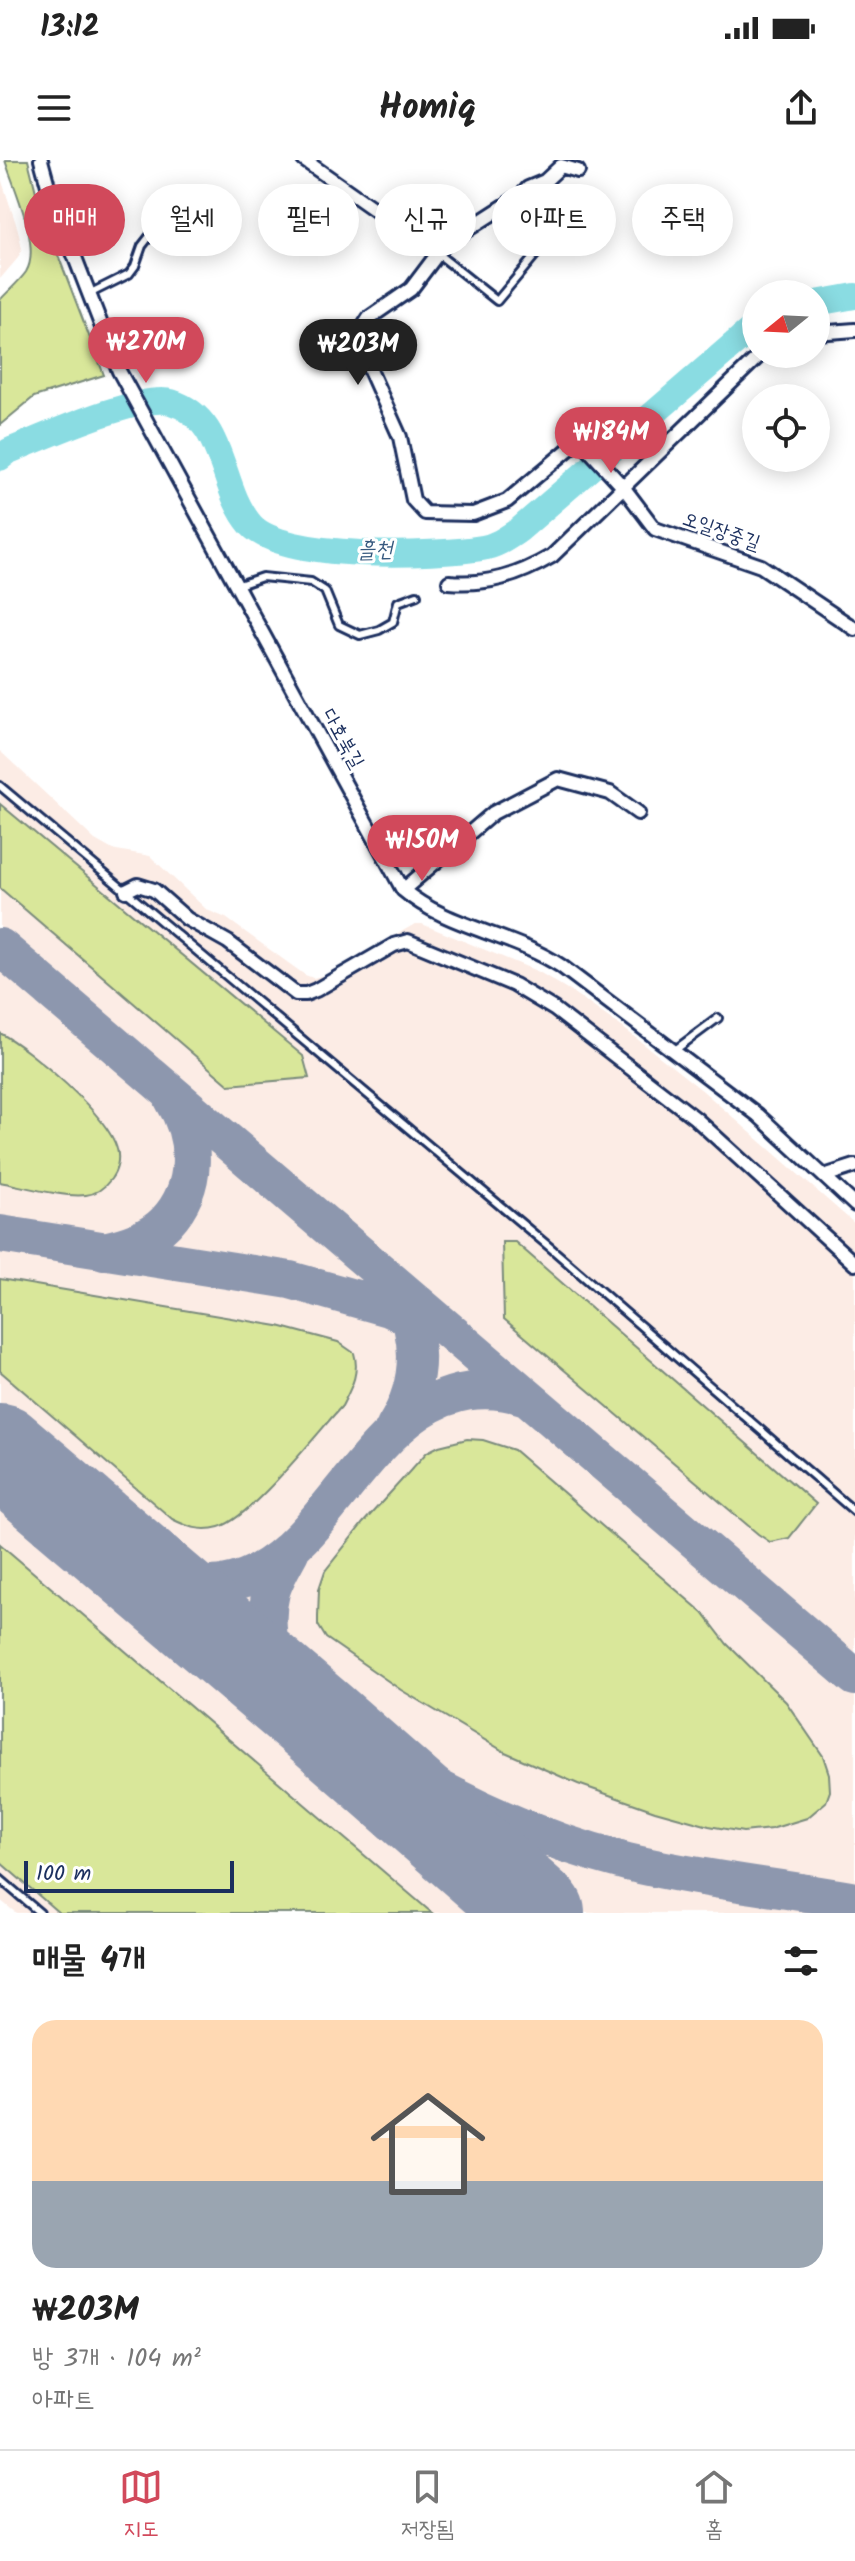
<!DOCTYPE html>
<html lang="ko">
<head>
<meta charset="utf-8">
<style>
  body { margin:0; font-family:Kalam,"Poor Story",sans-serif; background:#f2f2f2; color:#222; height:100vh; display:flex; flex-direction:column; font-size:30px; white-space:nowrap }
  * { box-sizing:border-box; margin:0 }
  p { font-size:26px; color:#767676 }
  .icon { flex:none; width:44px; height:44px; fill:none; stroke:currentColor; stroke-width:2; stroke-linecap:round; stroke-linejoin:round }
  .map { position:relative; height:1753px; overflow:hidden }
  .panel { display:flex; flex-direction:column; background:#fff; flex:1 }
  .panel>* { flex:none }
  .guide { position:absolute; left:24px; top:24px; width:808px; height:72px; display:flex; gap:16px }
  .needle { width:52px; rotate:252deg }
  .controls { position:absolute; left:742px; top:120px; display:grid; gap:16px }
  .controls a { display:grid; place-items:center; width:88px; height:88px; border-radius:50%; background:#fff; box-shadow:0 4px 20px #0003; font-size:40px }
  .scale { position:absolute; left:24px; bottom:20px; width:210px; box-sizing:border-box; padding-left:8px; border:4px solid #1b2f5e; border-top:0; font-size:22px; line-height:28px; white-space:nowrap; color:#1b2f5e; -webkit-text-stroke:6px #fff; paint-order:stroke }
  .price { position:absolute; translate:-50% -68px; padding:0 18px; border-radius:28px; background:#d1495b; color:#fff; font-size:26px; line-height:52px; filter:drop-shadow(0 2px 4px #0008) }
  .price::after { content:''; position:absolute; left:50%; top:48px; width:24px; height:18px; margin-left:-12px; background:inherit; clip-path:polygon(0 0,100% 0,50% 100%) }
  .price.active { background:#222; color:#fff }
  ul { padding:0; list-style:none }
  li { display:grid; align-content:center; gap:16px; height:424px; padding:0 32px }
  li+li { border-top:2px solid #e0e0e0 }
  li span { display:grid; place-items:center; height:248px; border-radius:24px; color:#555 }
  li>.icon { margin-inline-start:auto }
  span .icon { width:144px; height:144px; fill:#fffc; stroke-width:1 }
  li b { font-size:34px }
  h2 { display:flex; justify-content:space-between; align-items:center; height:96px; padding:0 32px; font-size:34px }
  .chip { padding:0 28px; border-radius:36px; background:#fff; box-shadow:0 4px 20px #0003; font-size:28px; line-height:72px }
  .chip.active { background:#d1495b; color:#fff }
  .status { display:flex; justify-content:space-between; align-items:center; height:56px; padding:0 40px; background:#fff; direction:ltr }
  .status svg { height:22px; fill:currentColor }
  header { display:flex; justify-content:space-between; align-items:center; height:104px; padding:0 32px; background:#fff; font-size:36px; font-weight:800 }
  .tabs { display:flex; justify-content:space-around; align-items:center; height:112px; border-top:2px solid #e0e0e0; background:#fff; font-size:22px; color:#767676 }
  .tabs a { display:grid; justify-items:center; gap:4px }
  .tabs .active { color:#d1495b }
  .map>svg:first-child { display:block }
  .built { fill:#fcece5 }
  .green { fill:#d9e79a; stroke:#7a8b7c; stroke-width:2 }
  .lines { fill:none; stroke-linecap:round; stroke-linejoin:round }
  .river { stroke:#8adce2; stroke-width:26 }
  .taxiway { stroke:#8d97ae; stroke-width:38 }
  .runway { stroke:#8d97ae; stroke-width:94 }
  .lane-casing { stroke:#1b2f5e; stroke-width:12 }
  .street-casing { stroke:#1b2f5e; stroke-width:18 }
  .lane { stroke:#fff; stroke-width:6 }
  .street { stroke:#fff; stroke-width:12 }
  .labels { text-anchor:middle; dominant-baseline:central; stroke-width:6; stroke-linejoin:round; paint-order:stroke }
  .street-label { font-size:20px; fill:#1b2f5e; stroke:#fff }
  .water-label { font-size:22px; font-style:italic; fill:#375a7f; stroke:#fff }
</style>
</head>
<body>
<div class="status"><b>13:12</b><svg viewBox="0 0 49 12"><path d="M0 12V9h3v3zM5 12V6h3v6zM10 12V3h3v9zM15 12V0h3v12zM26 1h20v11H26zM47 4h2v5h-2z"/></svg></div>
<header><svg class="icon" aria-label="menu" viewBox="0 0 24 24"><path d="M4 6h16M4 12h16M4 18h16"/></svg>Homiq<svg class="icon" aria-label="share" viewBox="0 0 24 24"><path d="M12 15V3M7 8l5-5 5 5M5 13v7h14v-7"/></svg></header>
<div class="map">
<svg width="855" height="1753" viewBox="0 0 855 1753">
  <rect width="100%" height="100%" fill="#fff"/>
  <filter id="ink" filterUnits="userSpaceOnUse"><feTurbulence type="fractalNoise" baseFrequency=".0125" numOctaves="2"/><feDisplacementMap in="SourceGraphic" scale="16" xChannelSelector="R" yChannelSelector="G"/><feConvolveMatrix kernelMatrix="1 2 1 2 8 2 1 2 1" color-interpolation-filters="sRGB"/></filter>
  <g filter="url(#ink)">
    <path class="built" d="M0 15 18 70 22 89 18 98 0 119Z
      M0 591 95 680 111 689 150 696 207 750 226 758 305 815 313 818 325 815 415 764H422L539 812 572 832 622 867 703 931 855 1064V1753H16L0 1740Z"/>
    <path class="green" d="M5 0H28L40 48 104 215 34 237 0 265V140C8 131 19 122 26 112 42 87 13 26 5 0Z
      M0 644 303 896 309 918 229 925 0 728Z
      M0 873C31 890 108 955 117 989 120 999 117 1011 111 1019 105 1027 96 1034 86 1035 65 1038 22 1026 0 1022Z
      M502 1082H515L816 1344 789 1378 770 1382 758 1374 504 1159Z
      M0 1119 278 1166 338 1182 354 1193C360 1213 351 1228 342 1246 317 1273 250 1359 219 1367 201 1372 188 1367 172 1359L0 1211Z
      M467 1279 483 1280 514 1290 703 1453 727 1484 786 1542 823 1596 829 1614 830 1631 826 1642 807 1658 771 1669 743 1672 709 1666 655 1651 578 1624 505 1592 401 1530 326 1478 318 1465V1457L319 1429 325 1411 363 1363 427 1292 439 1286Z
      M0 1384 432 1753H59L0 1702Z"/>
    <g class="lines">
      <path class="river" d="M816 143 855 136
        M0 298 9 291C42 278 140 233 171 242 227 259 218 327 251 365 283 401 435 396 482 388 496 386 507 378 519 370L756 165"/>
      <path class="taxiway" d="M0 787 855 1517
        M0 1074 290 1120 389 1148 422 1163
        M104 1091C126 1086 150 1079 166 1062 199 1027 197 978 173 939
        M395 1267C420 1226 423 1184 403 1140
        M290 1392C283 1405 275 1418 271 1432 261 1471 274 1517 302 1544
        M135 1403C330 1512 342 1179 527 1237
        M280 1529C386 1605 500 1670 627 1702 702 1720 779 1727 855 1741"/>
      <path class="runway" d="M0 1290 320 1562 538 1753"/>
      <g class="lane-casing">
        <path id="lane" d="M438 94 497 141 538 92
          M89 134 129 114 135 106 142 86 167 54
          M236 426 262 417 311 422 325 431 339 465 360 475 379 470 393 462 398 442 417 435
          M0 626 552 1089 855 1352
          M675 890 718 858
          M0 1719 40 1753"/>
      </g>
      <g class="street-casing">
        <path id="street" d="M41 0 50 33 119 211 403 730C446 767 512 774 561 806L758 955 855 1045
          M304 0 438 94
          M578 11 561 6 545 21 528 28 523 34 445 84 411 129 369 158 362 169 361 190 400 277 413 340 425 353 473 354 507 341 594 268
          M816 173 855 170
          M580 280 624 328 655 369 761 406 855 469
          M449 422C488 425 518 416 552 396L761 194
          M403 730 493 653 558 619 610 633 638 653
          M126 731 138 725 154 730 187 759 228 782 296 834H306L316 830 394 785 408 781 514 825 554 849 695 958 855 1104
          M824 1016 855 1006"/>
      </g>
      <use href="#lane" class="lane"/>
      <use href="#street" class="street"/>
    </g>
  </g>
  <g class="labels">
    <g class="street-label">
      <text transform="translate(721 372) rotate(19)">오일장중길</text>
      <text transform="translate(342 579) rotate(61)">다호북길</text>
    </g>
    <g class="water-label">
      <text transform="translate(375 391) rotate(-1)">흘천</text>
    </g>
  </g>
</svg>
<div class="controls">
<a><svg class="needle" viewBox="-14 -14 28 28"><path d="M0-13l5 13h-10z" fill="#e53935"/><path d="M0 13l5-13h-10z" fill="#767676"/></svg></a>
<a><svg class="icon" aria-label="locate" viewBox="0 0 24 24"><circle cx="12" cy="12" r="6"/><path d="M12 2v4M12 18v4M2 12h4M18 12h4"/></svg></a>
</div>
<div class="scale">100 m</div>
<b class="price" style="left:146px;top:225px">₩270M</b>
<b class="price active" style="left:358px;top:227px">₩203M</b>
<b class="price" style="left:611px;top:315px">₩184M</b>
<b class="price" style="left:422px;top:723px">₩150M</b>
<div class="guide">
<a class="chip active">매매</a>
<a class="chip">월세</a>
<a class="chip">필터</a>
<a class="chip">신규</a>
<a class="chip">아파트</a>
<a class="chip">주택</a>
</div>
</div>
<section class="panel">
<h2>매물 4개<svg class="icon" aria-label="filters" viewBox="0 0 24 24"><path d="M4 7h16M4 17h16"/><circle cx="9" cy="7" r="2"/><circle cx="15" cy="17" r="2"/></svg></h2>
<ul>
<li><span style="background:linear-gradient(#ffd9b3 65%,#9aa5b1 0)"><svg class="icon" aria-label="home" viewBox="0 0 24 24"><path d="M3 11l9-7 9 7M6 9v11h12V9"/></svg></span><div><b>₩203M</b><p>방 3개 · 104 m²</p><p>아파트</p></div></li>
</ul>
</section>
<nav class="tabs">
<a class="active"><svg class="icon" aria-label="map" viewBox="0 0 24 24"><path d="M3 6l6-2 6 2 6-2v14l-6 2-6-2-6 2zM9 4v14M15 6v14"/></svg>지도</a>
<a><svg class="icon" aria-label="saved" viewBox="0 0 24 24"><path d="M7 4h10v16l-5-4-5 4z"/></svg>저장됨</a>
<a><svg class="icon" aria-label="home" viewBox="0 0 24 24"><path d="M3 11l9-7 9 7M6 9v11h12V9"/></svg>홈</a>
</nav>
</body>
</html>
